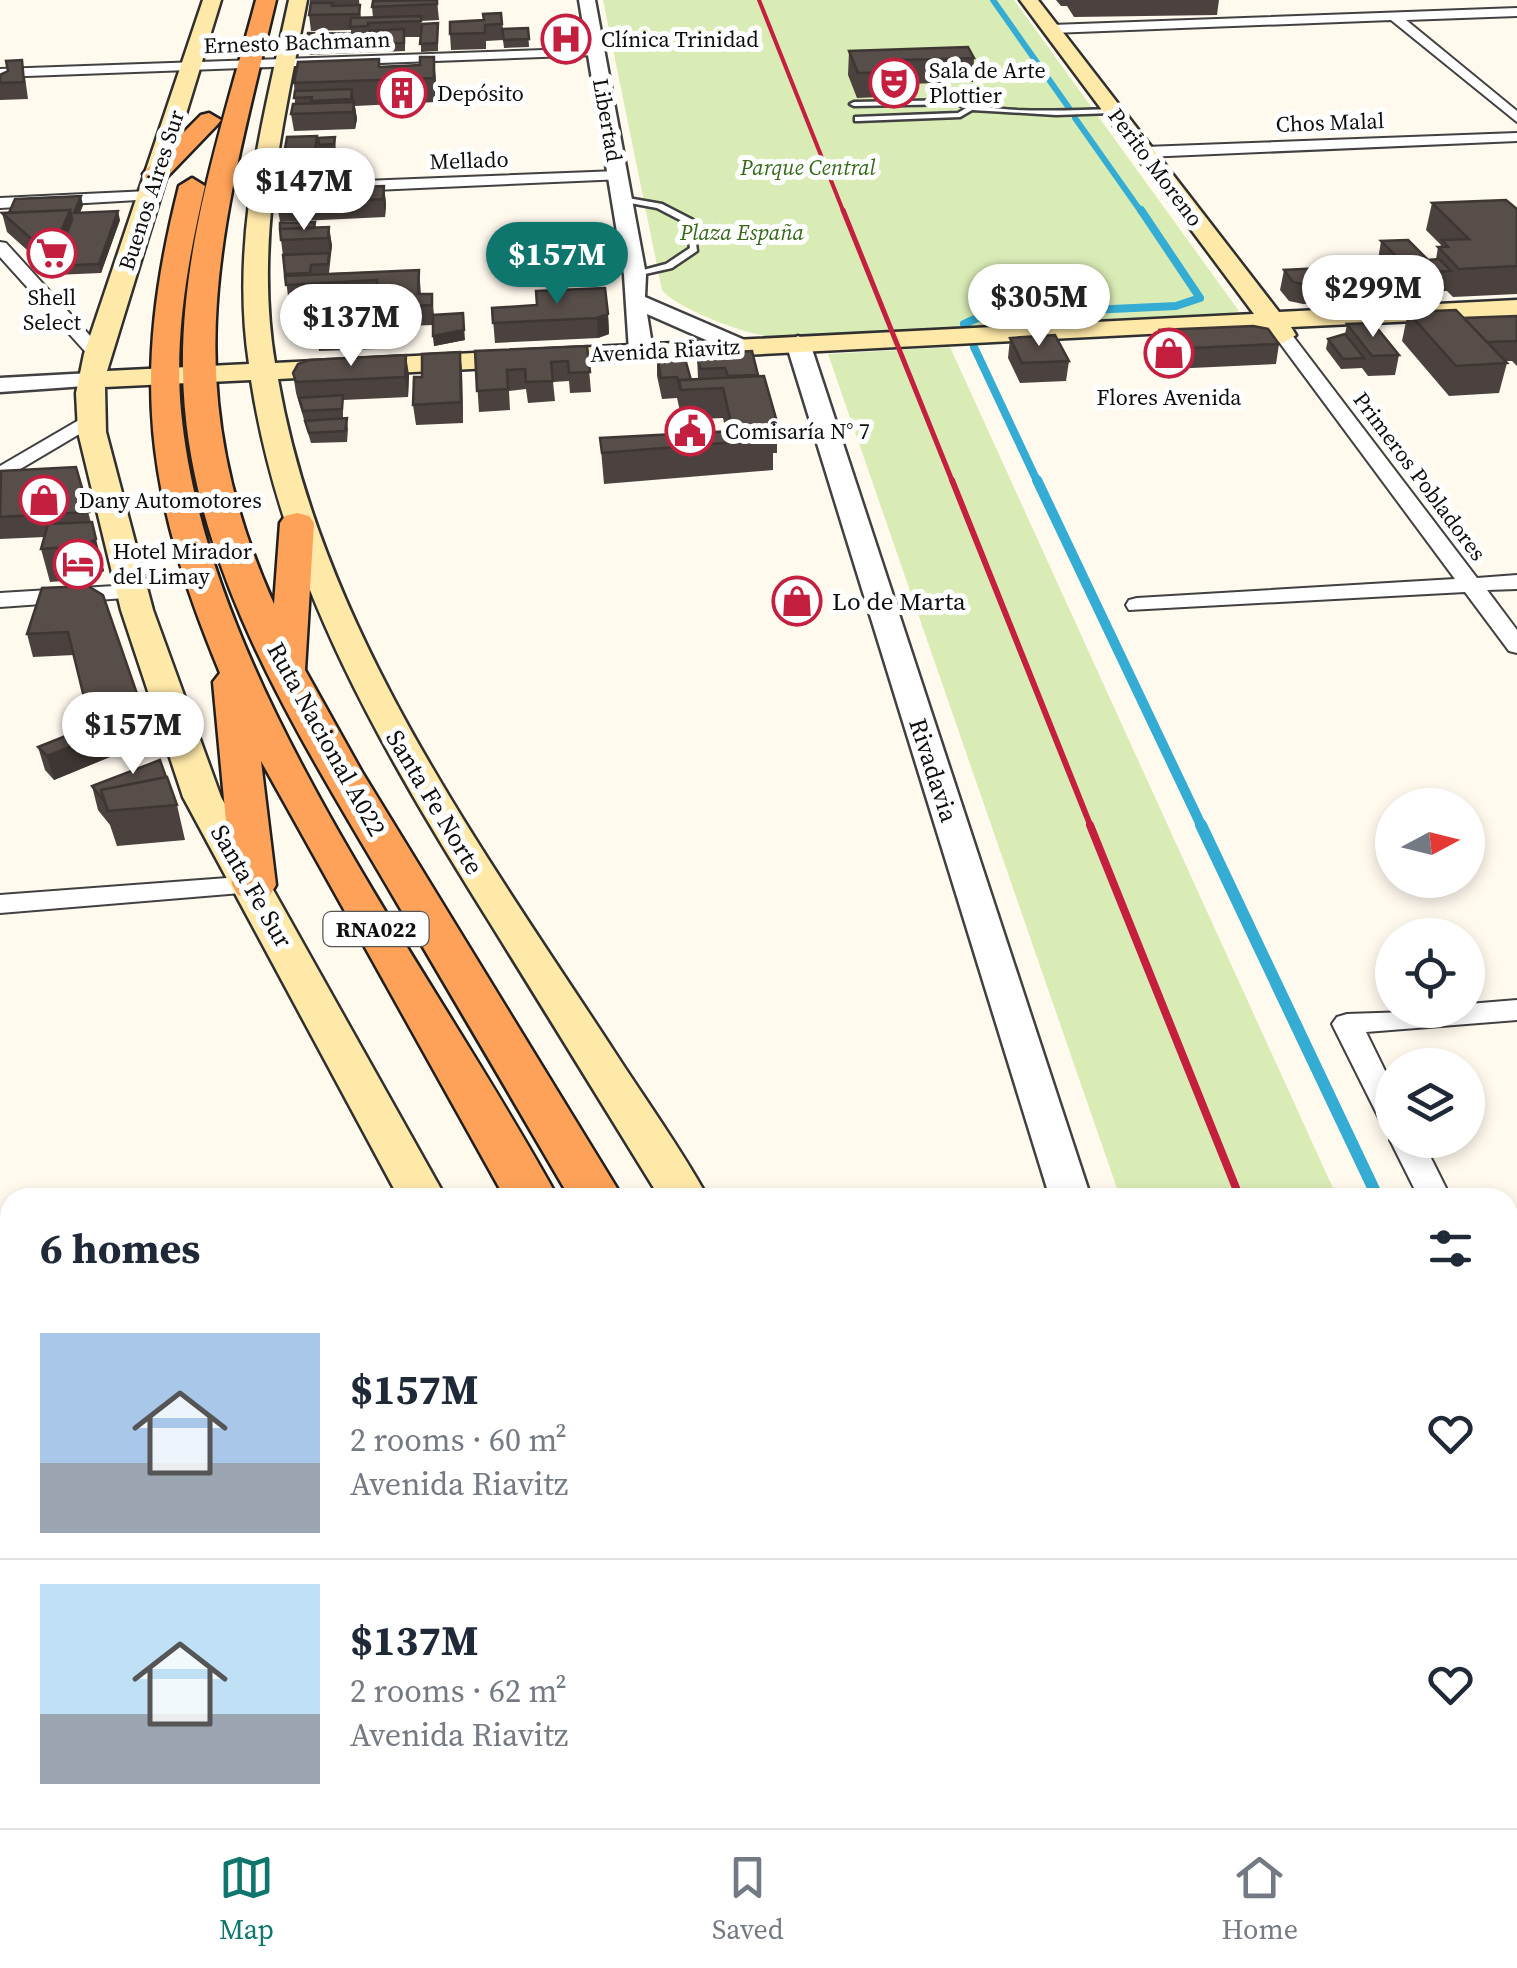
<!DOCTYPE html>
<html lang="en">
<head>
<meta charset="utf-8">
<style>
  body { margin:0; font-family:"Source Serif 4",serif; background:#f6f6f7; color:#1f2937; height:100vh; display:flex; flex-direction:column; font-size:38px; white-space:nowrap }
  * { box-sizing:border-box; margin:0 }
  p { font-size:32px; color:#747a83 }
  .icon { flex:none; width:55px; height:55px; fill:none; stroke:currentColor; stroke-width:2; stroke-linecap:round; stroke-linejoin:round }
  .map { position:relative; flex:1; overflow:hidden }
  .details { position:absolute; left:0px; top:1188px; width:1518px; height:642px; display:flex; flex-direction:column; background:#fff; border-radius:30px 30px 0 0; box-shadow:0 5px 15px #0003 }
  .details>* { flex:none }
  .needle { width:65px; rotate:83deg }
  .fabs { position:absolute; left:1375px; top:788px; display:grid; gap:20px }
  .fabs a { display:grid; place-items:center; width:110px; height:110px; border-radius:50%; background:#fff; box-shadow:0 5px 15px #0003; font-size:50px }
  .price { position:absolute; translate:-50% -85px; padding:0 22px; border-radius:35px; background:#fff; color:#222; font-size:32px; line-height:65px; filter:drop-shadow(0 2px 5px #0008) }
  .price::after { content:''; position:absolute; left:50%; top:60px; width:30px; height:22px; margin-left:-15px; background:inherit; clip-path:polygon(0 0,100% 0,50% 100%) }
  .price.on { background:#0f766e; color:#fff }
  ul { padding:0; list-style:none }
  li { display:flex; align-items:center; gap:30px; height:250px; padding:0 40px }
  li+li { border-top:2px solid #e0e1e3 }
  li span { display:grid; place-items:center; flex:none; width:280px; height:200px; border-radius:0px; color:#555 }
  li>.icon { margin-inline-start:auto }
  span .icon { width:120px; height:120px; fill:#fffc; stroke-width:1 }
  li b { font-size:42px }
  h2 { display:flex; justify-content:space-between; align-items:center; height:120px; padding:0 40px; font-size:42px }
  .tab-bar { display:flex; justify-content:space-around; align-items:center; height:140px; border-top:2px solid #e0e1e3; background:#fff; font-size:28px; color:#747a83 }
  .tab-bar a { display:grid; justify-items:center; gap:5px }
  .tab-bar .on { color:#0f766e }
  .map>svg:first-child { display:block }
  .green { fill:#daecb6 }
  .lines { fill:none; stroke-linecap:round; stroke-linejoin:round }
  .stream-far4 { stroke:#34acd4; stroke-width:6 }
  .stream-far3 { stroke:#34acd4; stroke-width:8 }
  .stream-far2 { stroke:#34acd4; stroke-width:10 }
  .stream-far1 { stroke:#34acd4; stroke-width:12 }
  .stream { stroke:#34acd4; stroke-width:15 }
  .service-casing { stroke:#414141; stroke-width:5 }
  .minor-casing { stroke:#414141; stroke-width:4 }
  .tertiary-casing { stroke:#414141; stroke-width:5 }
  .secondary-casing { stroke:#303030; stroke-width:5 }
  .trunk-casing { stroke:#1f1f1f; stroke-width:5 }
  .service { fill:#fff; fill-rule:evenodd }
  .minor { fill:#fff; fill-rule:evenodd }
  .tertiary { fill:#fff; fill-rule:evenodd }
  .secondary { fill:#ffe9a9; fill-rule:evenodd }
  .trunk { fill:#fda258; fill-rule:evenodd }
  .rail-far4 { stroke:#c51f40; stroke-width:4 }
  .rail-far3 { stroke:#c51f40; stroke-width:5 }
  .rail-far2 { stroke:#c51f40; stroke-width:6 }
  .rail-far1 { stroke:#c51f40; stroke-width:8 }
  .rail { stroke:#c51f40; stroke-width:10 }
  .wall { fill:#4b423f }
  .shaded-wall { fill:#3d3633 }
  .building { fill:#574d49; stroke:#3d3633; stroke-width:2.5 }
  .labels { text-anchor:middle; dominant-baseline:central; stroke-width:10; stroke-linejoin:round; paint-order:stroke }
  .far-poi-label { font-size:22px; fill:#0e0e0e; stroke:#fff; text-anchor:start }
  .far-street-label { font-size:22px; fill:#0e0e0e; stroke:#fff }
  .far-park-label { font-size:22px; font-style:italic; fill:#37691b; stroke:#fff }
  .shield { fill:#fff; stroke:#565656; stroke-width:2.5 }
  .shield-label { font-size:22px; font-weight:bold; fill:#0e0e0e }
  .poi-label { font-size:25px; fill:#0e0e0e; stroke:#fff; text-anchor:start }
  .street-label { font-size:25px; fill:#0e0e0e; stroke:#fff }
</style>
</head>
<body>
<div class="map">
<svg width="1517" height="1828" viewBox="0 0 1517 1828">
  <rect width="100%" height="100%" fill="#fff9ee"/>
  <path class="green" d="M603 0H1014L1239 311 1220 316 768 336C744 334 676 308 662 290Z
    M950 347 1337 1197H1120L828 354Z
    M1508 1574 1517 1595V1828H1338L1336 1820H1508Z"/>
  <g class="lines">
    <path class="stream-far4" d="M993 0 1069 108
      M1075 118 1142 213"/>
    <path class="stream-far3" d="M964 324 984 315 1176 306 1200 298 1141 210
      M974 347 1038 483"/>
    <path class="stream-far2" d="M1037 480 1202 827"/>
    <path class="stream-far1" d="M1201 825 1378 1198"/>
    <path class="stream" d="M1508 1470 1517 1489"/>
    <g class="service-casing">
      <path id="service" d="M958 100C997 115 1070 110 1113 109L1117 111 1113 113 1056 115 972 110 960 117 858 121H855V117L958 113 966 108 957 104 854 106 850 104 854 102Z
        M622 197 662 204 693 220 697 251 672 268 632 277V273L666 264 690 248 686 223 657 208 619 201V197Z"/>
    </g>
    <g class="minor-casing">
      <path id="minor" d="M1517 8V16L1406 20 1517 111V122L1391 20 1052 33 1046 29 1052 25Z
        M601 48 603 51 596 55 0 77V69Z
        M1517 133V141L1145 157 1137 152 1145 147Z
        M618 171 623 173V179L261 195 253 190 261 185Z
        M149 191 155 193V199L0 208V198Z
        M0 242 6 243 103 350V358H91L0 257Z
        M1283 330 1289 331 1477 578 1517 575V589L1487 590 1517 630V653L1509 651 1465 592 1129 610 1126 605 1129 600 1137 598 1455 579 1274 335Z
        M91 413 101 419 98 423 0 481V466Z
        M131 585 139 587 142 592 139 597 0 607V593Z
        M254 876 268 885 264 891 0 913V895Z
        M1517 1000V1020L1366 1032 1392 1085V1125L1381 1122 1332 1024 1337 1017 1347 1014 1468 1010V1004Z
        M1392 1136V1140H1422L1451 1198H1419L1390 1140Z
        M1508 1326 1517 1329V1373L1508 1370Z
        M10 1387V1417L0 1418V1388Z"/>
    </g>
    <g class="tertiary-casing">
      <path id="tertiary" d="M579 0H595L646 275 645 297 747 341 751 346 747 351H731L647 314 653 351 641 358 629 351 624 275Z
        M798 336 810 343 1091 1198H1050L786 343Z
        M91 373 99 375 103 380 99 385 0 392V378Z
        M1244 1820H1298L1300 1828H1246Z"/>
    </g>
    <g class="secondary-casing">
      <path id="secondary" d="M203 0H221L107 371 249 364C230 239 263 121 289 0H307C284 121 254 239 275 363L1254 314 1020 0H1038L1279 312 1517 300V316L1291 327 1296 335 1283 343 1274 341 1265 328 278 379C322 631 477 841 614 1051 645 1099 680 1147 708 1198H660C604 1107 548 1016 492 926 385 755 282 582 251 380L105 387 106 432 153 610 221 797 446 1198H399L183 797 121 610 78 432 76 393 84 354Z
        M671 1820H733L736 1828H674Z
        M1026 1820H1090L1093 1828H1030Z"/>
    </g>
    <g class="trunk-casing">
      <path id="trunk" d="M256 0H276C222 226 173 379 274 604L280 523 285 516 297 513 309 516 314 523 305 670 362 772 623 1198H570C510 1095 450 993 390 891 297 732 185 560 183 370 181 244 224 120 256 0Z
        M209 113 221 120 217 125 165 179H147L143 174 147 169 201 115Z
        M192 178 205 186C188 260 174 335 181 411 207 683 428 961 558 1198H505L261 761 276 885 270 895 254 899 238 895 232 885 213 682 220 673C145 492 131 377 179 186Z
        M832 1820H902L906 1828H836Z
        M921 1820H992L996 1828H925Z"/>
    </g>
    <use href="#service" class="service"/>
    <use href="#minor" class="minor"/>
    <use href="#tertiary" class="tertiary"/>
    <use href="#secondary" class="secondary"/>
    <use href="#trunk" class="trunk"/>
    <path class="rail-far4" d="M759 0 844 213"/>
    <path class="rail-far3" d="M843 210 953 483"/>
    <path class="rail-far2" d="M952 480 1091 827"/>
    <path class="rail-far1" d="M1090 825 1240 1198"/>
    <path class="rail" d="M1491 1820 1494 1828"/>
  </g>
  <path class="wall" d="M310 0H359L361 18H373L372 7 437 0 439 20 421 21V25L438 31V51L421 52V37H405V51L307 55 306 47 351 34V30L311 31 309 15Z
    M1056 0H1219L1217 15 1074 17 1067 6H1061Z
    M501 13 503 29 528 28 529 47 504 48 503 40 486 41V49L451 50 450 34Z
    M849 51 974 58 973 82 906 84 905 96 857 98 848 75Z
    M434 57 437 102 355 106 357 119 355 129 294 131 291 114 295 104 294 83 380 66 420 65Z
    M8 71 25 77 28 99 0 100V75Z
    M335 137 336 153H333L335 168 334 176H336L337 188 384 186 386 204 385 217 280 222 277 204 295 178 286 177 283 160 318 138Z
    M1432 203 1517 209V294L1453 297 1447 291 1415 292 1414 299 1379 300 1361 280 1365 261 1378 260 1381 241 1428 260 1436 259 1438 247H1440L1441 245 1426 230Z
    M83 205 80 213 120 220 101 273 55 275 7 232 2 213Z
    M329 227 332 246 329 273 419 270 421 294H432L434 315 465 340 434 346 433 325 378 327 376 300 289 304 281 240 316 228Z
    M1284 270 1357 283 1353 302 1303 304 1289 301 1280 290Z
    M492 308 608 314 609 334 598 338 495 343Z
    M1408 312 1464 318 1517 316V366L1512 361H1505L1507 363 1499 393 1449 396 1402 341Z
    M375 313 378 332 377 349 319 351 316 331Z
    M1347 324 1399 355 1395 375 1368 376 1362 368 1341 369 1326 349 1328 339 1345 334Z
    M1160 330 1279 344 1276 364 1170 369 1158 350Z
    M1010 338 1069 361 1066 381 1020 383 1008 358Z
    M587 346 591 392 570 393 569 381 553 382 555 401 528 403 526 389 509 391 510 410 479 412 475 351Z
    M460 352 462 372 463 423 416 425 413 405 422 377Z
    M697 354 758 376 777 422V453H773V470L604 484 600 438 726 432 723 418 682 420 677 398 662 399 657 376V356L691 380 698 379Z
    M293 373 409 375 408 397 343 400V419L347 418 348 429 347 442 311 443 296 393Z
    M76 467 104 571 91 579 50 582 41 549 45 537 0 539V473Z
    M42 588 151 740 54 780 45 770 38 747 91 726 74 655 33 657 27 634Z
    M92 786 177 805 185 840 117 846 110 825 98 810Z"/>
  <path class="shaded-wall" d="M434 57 436 81 437 102 434 78Z
    M352 89 357 119 355 129 351 99Z
    M333 150 335 168 334 178 332 161Z
    M384 186 386 204 385 217 383 199Z
    M81 196 83 205 76 222 74 213Z
    M70 210 74 229 53 266 55 275 51 256Z
    M118 211 120 220 101 273 99 264Z
    M329 227 332 246 330 257 328 238Z
    M375 313 378 332 377 349 374 329Z
    M463 313 465 340 434 346 433 336Z
    M608 314 609 334 598 338 597 318Z
    M460 352 462 372 463 423 461 402Z
    M406 355 409 375 408 397 405 377Z
    M96 539 104 571 91 579 83 546Z
    M145 717 151 740 54 780 47 756Z"/>
  <path class="building" d="M437 0V4L372 7 373 1Z
    M311 3H333L332 6 360 5 359 14 309 15Z
    M501 13 502 24 485 25V33L450 34V22L484 20 483 14Z
    M421 16V21L368 23V26L350 27 351 18Z
    M438 23 437 43 420 44 422 24Z
    M528 28 529 39 504 40 502 29Z
    M404 29V43L306 47 308 33 369 34V31Z
    M968 47 974 58 901 60 906 72 858 73 849 51Z
    M420 57H434V78L294 83 298 62 379 59V67L420 65Z
    M22 60 24 82 0 83V75L8 71 6 61Z
    M352 89 351 99 311 101 312 97 294 98 295 91Z
    M354 102 353 112 291 114 293 104Z
    M317 136 315 151 333 150 332 161 283 160 287 137Z
    M335 137 334 144 319 145 318 138Z
    M336 176 334 188 384 186 383 199 277 204 279 182 290 178Z
    M81 196 74 213 118 211 99 264 53 266 72 220 70 210 9 213 15 199Z
    M1506 200 1517 209V266L1459 269 1438 247H1448L1442 240 1469 239 1432 203Z
    M70 210 51 256 2 213Z
    M315 222 314 228 280 229V223Z
    M329 227 328 238 281 240 280 229Z
    M1408 240 1428 260 1439 259 1451 271 1412 273 1418 280 1383 281 1365 261 1399 259 1381 241Z
    M329 253 328 264 311 265 310 273 285 274 283 255Z
    M1343 267 1357 283 1307 285 1293 282 1284 270Z
    M419 270 418 294H432V305L376 308 377 280 286 285 285 276Z
    M605 288 608 314 597 318 493 323 492 308 537 305 536 291Z
    M1456 310 1507 363 1456 366 1408 312Z
    M375 313 374 329 316 331 317 315Z
    M463 313 464 330 433 336V315Z
    M1517 316V341L1487 342 1464 318Z
    M1373 323 1399 355 1372 356 1347 324Z
    M1253 326 1268 329 1279 344 1173 349 1160 330Z
    M1345 334 1364 358 1343 359 1328 339Z
    M1055 335 1069 361 1022 363 1010 338Z
    M587 346 590 372 569 373 568 361 551 362 553 381 526 382 525 369 507 370 508 389 477 391 475 351Z
    M752 351 758 375 728 376 725 368 700 369 697 354Z
    M460 352 461 402 413 405 414 377H422V354Z
    M406 355 405 377 296 382 293 373 298 364 309 360Z
    M684 355 691 380H679L680 390 677 377 661 378 657 356Z
    M764 376 777 422 769 423 773 439 602 453 600 438 733 431 723 388 681 390 679 380Z
    M343 395 342 409 303 411 299 398Z
    M347 418 345 431 309 433 305 421Z
    M76 467 89 512 0 517 1 471Z
    M92 522 96 539 83 546 41 549 48 524Z
    M88 586 103 595 145 717 47 756 38 747 91 726 68 632 27 634 42 588Z
    M160 760 166 777 101 790 104 801 92 786Z
    M167 777 177 805 108 811 101 790Z"/>
  <defs>
    <g id="hospital-ring" transform="scale(2.5)"><circle r="9.5" fill="#fff" stroke="#c51f40" stroke-width="1.5"/><path d="M-5-5h3v3.5h4V-5h3V5h-3V1.5h-4V5h-3Z" fill="#c51f40"/></g>
    <g id="theatre-ring" transform="scale(2.5)"><circle r="9.5" fill="#fff" stroke="#c51f40" stroke-width="1.5"/><path d="M-5-5.5Q0-4 5-5.5V0Q5 5 0 6Q-5 5-5 0ZM-3.3-2.5H-1v1.5H-3.3ZM1-2.5H3.3v1.5H1ZM-2.8 1Q0 5.5 2.8 1Z" fill="#c51f40"/></g>
    <g id="building-ring" transform="scale(2.5)"><circle r="9.5" fill="#fff" stroke="#c51f40" stroke-width="1.5"/><path d="M-4-6H4V6H1V3H-1V6H-4ZM-2.5-4.3h1.7v1.8h-1.7ZM.8-4.3h1.7v1.8H.8ZM-2.5-1h1.7V.8h-1.7ZM.8-1h1.7V.8H.8Z" fill="#c51f40"/></g>
    <g id="supermarket-ring" transform="scale(2.5)"><circle r="9.5" fill="#fff" stroke="#c51f40" stroke-width="1.5"/><path d="M-6-5.5h2.5l.6 2H6L4.5 2H-2.5L-4.4-4H-6ZM-1.5 3.2a1.3 1.3 0 1 0 .1 0ZM3 3.2a1.3 1.3 0 1 0 .1 0Z" fill="#c51f40"/></g>
    <g id="shop-ring" transform="scale(2.5)"><circle r="9.5" fill="#fff" stroke="#c51f40" stroke-width="1.5"/><path d="M-5-2.5h2.3a2.7 3.5 0 0 1 5.4 0H5L5.5 6h-11ZM-1.5-2.5h3a1.5 2.3 0 0 0-3 0Z" fill="#c51f40"/></g>
    <g id="civic-ring" transform="scale(2.5)"><circle r="9.5" fill="#fff" stroke="#c51f40" stroke-width="1.5"/><path d="M-.6-6.5H3V-4.5H.6V-3L4-1V1h2V6H-6V1h2V-1L-.6-3ZM-1.2 2.5V6h2.4V2.5Z" fill="#c51f40"/></g>
    <g id="hotel-ring" transform="scale(2.5)"><circle r="9.5" fill="#fff" stroke="#c51f40" stroke-width="1.5"/><path d="M-6-4.5h1.5V1H6V5H4.5V3h-9V5H-6ZM-4 0a1.8 1.8 0 1 1 3.6 0ZM.5 0V-2.5h3Q6-2.5 6 0Z" fill="#c51f40"/></g>
  </defs>
  <g fill-rule="evenodd">
    <use href="#hospital-ring" x="566" y="39"/>
    <use href="#theatre-ring" x="894" y="83"/>
    <use href="#building-ring" x="402" y="93"/>
    <use href="#supermarket-ring" x="52" y="253"/>
    <use href="#shop-ring" x="1169" y="353"/>
    <use href="#civic-ring" x="690" y="431"/>
    <use href="#shop-ring" x="44" y="500"/>
    <use href="#hotel-ring" x="78" y="564"/>
    <use href="#shop-ring" x="797" y="601"/>
  </g>
  <g class="labels">
    <g class="far-poi-label">
      <text x="601" y="39">Clínica Trinidad</text>
      <text x="929" y="70">Sala de Arte<tspan x="929" dy="25">Plottier</tspan></text>
      <text x="437" y="93">Depósito</text>
      <text x="52" y="297" text-anchor="middle">Shell<tspan x="52" dy="25">Select</tspan></text>
      <text x="1169" y="397" text-anchor="middle">Flores Avenida</text>
      <text x="725" y="431">Comisaría N° 7</text>
      <text x="79" y="500">Dany Automotores</text>
      <text x="113" y="551">Hotel Mirador<tspan x="113" dy="25">del Limay</tspan></text>
    </g>
    <g class="far-street-label">
      <text transform="translate(297 42) rotate(-2)">Ernesto Bachmann</text>
      <text transform="translate(608 120) rotate(80)">Libertad</text>
      <text transform="translate(1330 122) rotate(-2)">Chos Malal</text>
      <text transform="translate(469 160) rotate(-2)">Mellado</text>
      <text transform="translate(1156 167) rotate(53)">Perito Moreno</text>
      <text transform="translate(151 190) rotate(-72)">Buenos Aires Sur</text>
      <text transform="translate(665 350) rotate(-3)">Avenida Riavitz</text>
      <text transform="translate(1420 476) rotate(53)">Primeros Pobladores</text>
    </g>
    <g class="far-park-label">
      <text x="808" y="167">Parque Central</text>
      <text x="742" y="232">Plaza España</text>
    </g>
    <rect class="shield" x="323.5" y="912" width="105" height="34" rx="8"/>
    <g class="shield-label">
      <text x="376" y="929">RNA022</text>
    </g>
    <g class="poi-label">
      <text x="832" y="601">Lo de Marta</text>
    </g>
    <g class="street-label">
      <text transform="translate(327 739) rotate(61)">Ruta Nacional A022</text>
      <text transform="translate(934 770) rotate(72)">Rivadavia</text>
      <text transform="translate(435 802) rotate(59)">Santa Fe Norte</text>
      <text transform="translate(252 886) rotate(60)">Santa Fe Sur</text>
    </g>
  </g>
</svg>
<div class="fabs">
<a><svg class="needle" viewBox="-14 -14 28 28"><path d="M0-13l5 13h-10z" fill="#e53935"/><path d="M0 13l5-13h-10z" fill="#747a83"/></svg></a>
<a><svg class="icon" aria-label="locate" viewBox="0 0 24 24"><circle cx="12" cy="12" r="6"/><path d="M12 2v4M12 18v4M2 12h4M18 12h4"/></svg></a>
<a><svg class="icon" aria-label="layers" viewBox="0 0 24 24"><path d="M12 4l9 5-9 5-9-5zM3 14l9 5 9-5"/></svg></a>
</div>
<b class="price" style="left:304px;top:233px">$147M</b>
<b class="price on" style="left:557px;top:307px">$157M</b>
<b class="price" style="left:1373px;top:340px">$299M</b>
<b class="price" style="left:1039px;top:349px">$305M</b>
<b class="price" style="left:351px;top:369px">$137M</b>
<b class="price" style="left:133px;top:777px">$157M</b>
<section class="details">
<h2>6 homes<svg class="icon" aria-label="filters" viewBox="0 0 24 24"><path d="M4 7h16M4 17h16"/><circle cx="9" cy="7" r="2"/><circle cx="15" cy="17" r="2"/></svg></h2>
<ul>
<li><span style="background:linear-gradient(#a9c7e8 65%,#9aa5b1 0)"><svg class="icon" aria-label="home" viewBox="0 0 24 24"><path d="M3 11l9-7 9 7M6 9v11h12V9"/></svg></span><div><b>$157M</b><p>2 rooms · 60 m²</p><p>Avenida Riavitz</p></div><svg class="icon" aria-label="heart" viewBox="0 0 24 24"><path d="M12 20l-8-8c-3-5 5-10 8-4 3-6 11-1 8 4z"/></svg></li>
<li><span style="background:linear-gradient(#bfe0f5 65%,#9aa5b1 0)"><svg class="icon" aria-label="home" viewBox="0 0 24 24"><path d="M3 11l9-7 9 7M6 9v11h12V9"/></svg></span><div><b>$137M</b><p>2 rooms · 62 m²</p><p>Avenida Riavitz</p></div><svg class="icon" aria-label="heart" viewBox="0 0 24 24"><path d="M12 20l-8-8c-3-5 5-10 8-4 3-6 11-1 8 4z"/></svg></li>
</ul>
</section>
</div>
<nav class="tab-bar">
<a class="on"><svg class="icon" aria-label="map" viewBox="0 0 24 24"><path d="M3 6l6-2 6 2 6-2v14l-6 2-6-2-6 2zM9 4v14M15 6v14"/></svg>Map</a>
<a><svg class="icon" aria-label="saved" viewBox="0 0 24 24"><path d="M7 4h10v16l-5-4-5 4z"/></svg>Saved</a>
<a><svg class="icon" aria-label="home" viewBox="0 0 24 24"><path d="M3 11l9-7 9 7M6 9v11h12V9"/></svg>Home</a>
</nav>
</body>
</html>
